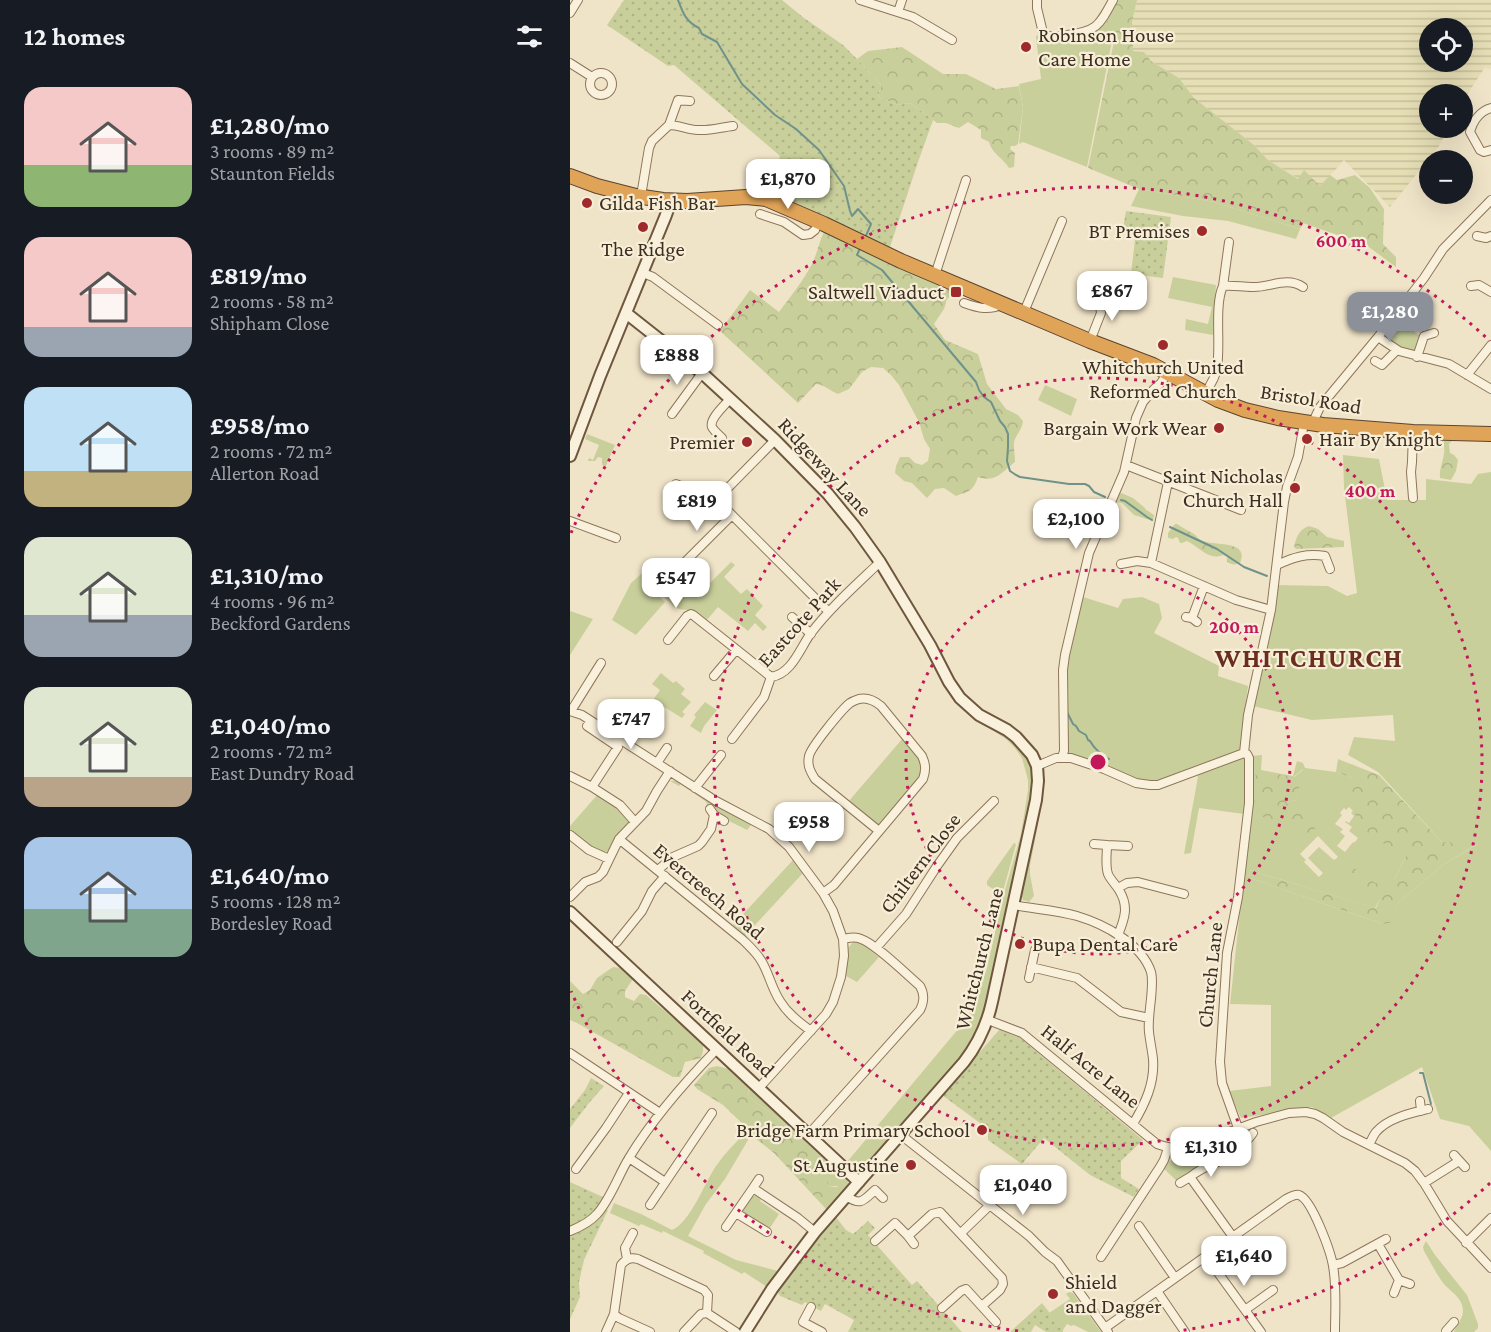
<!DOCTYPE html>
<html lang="en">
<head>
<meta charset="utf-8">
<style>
  body { margin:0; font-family:"Crimson Pro",serif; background:#20242c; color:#f1f3f6; height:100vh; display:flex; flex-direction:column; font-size:22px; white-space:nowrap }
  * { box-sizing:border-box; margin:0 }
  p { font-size:20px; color:#9ea1a6 }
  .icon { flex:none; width:33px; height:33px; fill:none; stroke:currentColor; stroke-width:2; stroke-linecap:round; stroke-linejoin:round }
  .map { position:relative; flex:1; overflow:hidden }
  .drawer { display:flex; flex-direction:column; background:#171b24; width:570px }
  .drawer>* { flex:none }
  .controls { position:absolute; left:849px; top:18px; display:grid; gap:12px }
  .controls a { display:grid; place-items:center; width:54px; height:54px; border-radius:50%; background:#171b24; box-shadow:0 6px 24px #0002; font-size:30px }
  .price { position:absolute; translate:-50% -51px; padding:0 14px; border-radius:12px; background:#fff; color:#222; font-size:20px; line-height:39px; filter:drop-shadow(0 2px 3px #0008) }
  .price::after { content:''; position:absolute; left:50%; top:36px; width:18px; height:14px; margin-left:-9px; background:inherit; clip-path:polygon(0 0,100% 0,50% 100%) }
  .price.active { background:#8c9099; color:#fff }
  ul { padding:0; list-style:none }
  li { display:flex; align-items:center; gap:18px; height:150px; padding:0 24px }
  li span { display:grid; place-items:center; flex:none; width:168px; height:120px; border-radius:18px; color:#555 }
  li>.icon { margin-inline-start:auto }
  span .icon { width:72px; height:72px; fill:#fffc; stroke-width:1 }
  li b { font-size:26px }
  h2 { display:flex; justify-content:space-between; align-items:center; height:72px; padding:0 24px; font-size:26px }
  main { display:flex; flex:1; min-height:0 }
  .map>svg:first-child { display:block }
  .farmland { fill:url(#farmland-rules); fill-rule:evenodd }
  .grass { fill:#c9cf9b; fill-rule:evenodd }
  .forest { fill:url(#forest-crowns) }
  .park { fill:url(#park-dots) }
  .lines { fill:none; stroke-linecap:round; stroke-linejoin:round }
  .stream { stroke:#6f938a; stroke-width:2 }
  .street-casing { stroke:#8d765c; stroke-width:10 }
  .secondary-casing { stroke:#6f573f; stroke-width:14 }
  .highway-casing { stroke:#5b4430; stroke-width:16 }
  .street { stroke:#faf1dc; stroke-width:8 }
  .secondary { stroke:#faf1dc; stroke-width:10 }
  .highway { stroke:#e0a458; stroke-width:14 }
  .ring { fill:none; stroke:#c2185b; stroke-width:3; stroke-dasharray:3 6 }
  .poi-dot { fill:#9e2a2b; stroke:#f7eed8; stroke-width:2 }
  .labels { text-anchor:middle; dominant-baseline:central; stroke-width:4.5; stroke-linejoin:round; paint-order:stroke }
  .poi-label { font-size:21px; fill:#3d2e20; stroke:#f7eed8; text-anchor:end }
  .street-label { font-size:21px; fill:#3d2e20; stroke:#f7eed8 }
  .district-label { font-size:27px; font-weight:bold; letter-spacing:1.5px; fill:#6b2e1e; stroke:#f7eed8 }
  .centre { fill:#c2185b; stroke:#f7eed8; stroke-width:3 }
  .ring-label { font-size:18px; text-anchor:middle; font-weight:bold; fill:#c2185b; stroke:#f7eed8; stroke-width:4.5; stroke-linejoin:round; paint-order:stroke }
</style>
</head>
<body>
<main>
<section class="drawer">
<h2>12 homes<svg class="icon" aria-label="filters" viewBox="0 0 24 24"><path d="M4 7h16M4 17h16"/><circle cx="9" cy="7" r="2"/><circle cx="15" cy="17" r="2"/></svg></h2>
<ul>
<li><span style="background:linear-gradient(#f6c9c9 65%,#8fb573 0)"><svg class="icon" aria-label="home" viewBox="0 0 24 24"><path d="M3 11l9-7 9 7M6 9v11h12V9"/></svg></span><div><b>£1,280/mo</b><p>3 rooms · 89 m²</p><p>Staunton Fields</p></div></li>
<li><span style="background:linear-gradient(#f6c9c9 75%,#9aa5b1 0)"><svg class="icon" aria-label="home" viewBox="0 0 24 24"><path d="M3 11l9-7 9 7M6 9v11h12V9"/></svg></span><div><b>£819/mo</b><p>2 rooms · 58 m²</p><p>Shipham Close</p></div></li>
<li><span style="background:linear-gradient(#bfe0f5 70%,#c2b280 0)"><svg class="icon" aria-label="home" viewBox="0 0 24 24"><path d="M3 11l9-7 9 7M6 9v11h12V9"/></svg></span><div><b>£958/mo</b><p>2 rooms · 72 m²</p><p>Allerton Road</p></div></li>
<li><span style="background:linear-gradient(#dfe7d0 65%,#9aa5b1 0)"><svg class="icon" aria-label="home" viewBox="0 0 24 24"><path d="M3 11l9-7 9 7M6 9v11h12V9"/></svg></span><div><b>£1,310/mo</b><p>4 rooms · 96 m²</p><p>Beckford Gardens</p></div></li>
<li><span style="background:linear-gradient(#dfe7d0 75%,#b9a48a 0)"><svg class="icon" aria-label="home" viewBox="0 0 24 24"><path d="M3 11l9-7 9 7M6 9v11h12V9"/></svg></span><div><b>£1,040/mo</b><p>2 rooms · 72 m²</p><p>East Dundry Road</p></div></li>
<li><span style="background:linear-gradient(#a9c7e8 60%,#7fa58c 0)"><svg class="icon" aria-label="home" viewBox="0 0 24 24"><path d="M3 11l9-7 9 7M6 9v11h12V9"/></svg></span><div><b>£1,640/mo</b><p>5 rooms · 128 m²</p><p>Bordesley Road</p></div></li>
</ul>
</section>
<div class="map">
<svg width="921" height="1332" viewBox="0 0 921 1332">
  <defs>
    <pattern id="farmland-rules" width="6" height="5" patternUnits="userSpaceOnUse" patternTransform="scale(1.5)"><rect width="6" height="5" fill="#e6deb5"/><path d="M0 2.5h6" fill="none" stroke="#c6bf9b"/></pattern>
    <pattern id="forest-crowns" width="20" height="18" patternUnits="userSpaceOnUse" patternTransform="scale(1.5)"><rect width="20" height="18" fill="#c9cf9b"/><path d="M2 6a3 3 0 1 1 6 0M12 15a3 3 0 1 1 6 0" fill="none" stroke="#aeb285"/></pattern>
    <pattern id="park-dots" width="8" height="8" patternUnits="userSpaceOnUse" patternTransform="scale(1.5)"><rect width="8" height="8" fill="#c9cf9b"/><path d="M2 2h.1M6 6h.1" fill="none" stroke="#aeb285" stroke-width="1.8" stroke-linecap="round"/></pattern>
  </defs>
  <rect width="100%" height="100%" fill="#f0e4c8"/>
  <path class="farmland" d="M567 0H921V69L915 67 893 101 892 94H860V128H879L869 146 820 207 774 160 750 187 735 171 729 179 698 160 684 145 624 98 609 78 581 61 574 52 563 51 562 22ZM860 28H892V62H860Z"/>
  <path class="grass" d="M528 31 542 41 517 167 453 142 449 144 453 108 449 84 471 79 466 37 467 35 472 39 513 35Z
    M569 189 644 202 730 229 726 239 658 221 613 216 561 206Z
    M603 277 646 285 643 335 615 330 616 319 638 324 642 307 598 298Z
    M828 319 850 336 851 339 847 350 842 353 820 340C816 332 823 326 828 319Z
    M475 385 507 399 501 416 468 400Z
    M17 434 45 445 35 468 32 464V458L28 457 25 461H18L19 458 23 460 29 445 15 439Z
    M773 455 809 459 817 500H856V479L901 484 908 474 921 472V1151L899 1126 870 1119 852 1067 761 1118 742 1107 671 1118 659 1091 701 1086V1005L660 1004 677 846 681 756 692 755 691 770 723 776 727 761 733 763 735 768 766 772 783 778 791 800 837 854 825 878 810 899 805 908 679 870 680 878 813 924 821 923 829 902 873 865 906 845 872 842 808 772 778 755 784 737 825 741 823 715 742 720 683 706 707 585 758 586 777 596 787 593 774 488ZM733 769 726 800 715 803 751 821 687 814 692 803ZM779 807 783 811 781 813 784 816 779 823 776 821 775 822 782 827 779 831 788 838 784 843 783 842 775 852 767 846 775 836 770 832 773 829 765 824 772 815 770 813 774 808 776 810ZM748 836 768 857 764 860 749 847 738 858 753 873 749 877 734 862 736 860 730 854Z
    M549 492 563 498 575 508V509L584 515 583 521 564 515 552 503 545 502Z
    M161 562 165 565 154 577 171 594 177 589 193 606 185 615 197 627 193 631 185 623 178 631 148 607 136 621 123 610C107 610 105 609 94 597H98L108 587 97 576 106 568 110 572 114 567 120 569 126 576 137 586Z
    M79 567 87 575 77 585 95 602 66 635 42 620 61 583Z
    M510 596 548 608 553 599 572 597 589 604 592 618 584 633 649 666 648 676 678 686 670 750C643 761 598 784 570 782L498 755 495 663Z
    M0 611 23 619 0 655Z
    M91 673 103 683 106 681 115 689 111 694 121 702 112 712 115 714 112 718 83 700 90 690 82 684Z
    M135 702 147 710 134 726 131 733 120 726 126 717 124 715Z
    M415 722C447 738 464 755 464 792L418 1001 412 1020 397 1051 295 1168C286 1172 283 1168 277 1162L399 1016 417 968 433 897 451 834 458 790V780L452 758 444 747 437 740 414 724Z
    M333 738 353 763 350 778 313 823 309 824H305L278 802Z
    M670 756 676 759 674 814 629 808 621 853 614 854 629 771Z
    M109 780 158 812 182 824 177 830 155 819 140 808 135 801 111 784 109 786 100 781Z
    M28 794 51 810 59 820 58 823 41 849C28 860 10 839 0 830V826Z
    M469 813H470L460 866V874L464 896 459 902 453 900 451 894Z
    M444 843 446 844 432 895 417 885V881Z
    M223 860 233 873 175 936 163 925Z
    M284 941 294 945 309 957 287 982 276 976 278 948Z
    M178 1084 218 1125 276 1176 279 1184 270 1195 267 1186H258L243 1168 227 1135 208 1119 179 1097Z
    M682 1130 668 1148 608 1182 593 1168 604 1157Z
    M177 1131 181 1135 155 1179 136 1204 118 1236 166 1260 208 1271 197 1287 174 1272 172 1274 133 1253 134 1251 93 1231 92 1233 71 1224 69 1226 40 1213 44 1203 71 1214 102 1230C120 1223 135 1182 146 1166 155 1153 166 1142 177 1131Z
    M187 1195 192 1197 190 1201 209 1214 198 1231 172 1213 171 1210 180 1197Z
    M856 1241 865 1255 897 1295 908 1324V1328L904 1332H884C886 1325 893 1319 893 1311 893 1298 881 1292 874 1284 866 1274 860 1261 854 1251L853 1247Z
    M499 1292 503 1293 531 1332H518L504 1325 501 1326 497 1324 493 1330 481 1316 479 1313 500 1299 496 1294Z"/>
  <path class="forest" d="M547 0H567L562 22 563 51 574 52 581 61 609 78 624 98 684 145 698 160 728 179 734 170 750 186 760 175 767 180 785 175 800 188 814 209 813 244 826 257V267L796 245 733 223 730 229 644 202 569 189 518 168 544 41 528 30 537 21Z
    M332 47 373 74H396L426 89 449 86 453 108 448 144 445 146H441L440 149 445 153 444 167 439 168C433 158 422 154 419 142L411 138V130L398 122 389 128 376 123H367L340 103 328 105 308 97 311 85 287 59 298 51Z
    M254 232 382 289 384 293 377 299 374 309 364 324 375 340 408 354 417 384 436 409 448 415 453 421C452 432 443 436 444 446 444 451 445 456 445 462 432 472 426 483 408 477 403 491 400 491 386 496L374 488 365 489 357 498 342 483 334 481 325 473 326 466 330 457H339L345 463 352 465 358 461 360 449 354 439 349 422 329 385 321 375 313 368 301 367 292 372 279 389 268 394C260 391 255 385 246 384L228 403 150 331 180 290 209 312C221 296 233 281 242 264 247 254 249 242 254 232Z
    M874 438H880L883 440 879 444 880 453 884 455 888 460 886 471 881 480 870 478C869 469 873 462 874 453 875 448 873 443 874 438Z
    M605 524H607C612 527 618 531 624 534 628 537 627 538 631 540 644 547 680 539 670 563 665 565 662 565 657 562V557L653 555C639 561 629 547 617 541L612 543H610L608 538 606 537 603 539 598 538V533Z
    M739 526 748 529 757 537 774 541V547L726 549 724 547C726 538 729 529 739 526Z
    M768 759 809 775 872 842 907 844 873 865 829 902 822 923 813 924 680 878 679 870 806 908 810 899 766 870C779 858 794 876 805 883L814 878H825L837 854H829L788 826 784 810 790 800 784 795 780 785 783 778 766 772Z
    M734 769 726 800 716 803 751 820 740 836 686 814 692 803 683 801V783L687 771 724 777Z
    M43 967 50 968 63 979 55 991V997L64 1001 70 994 76 995 133 1043V1051L131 1058 115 1062 110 1077H103L7 1023 0 1020V981L13 994 20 990 27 978Z
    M147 1066 159 1069 178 1084 179 1097 208 1119 227 1135 245 1158 244 1168 255 1170 258 1178V1186L274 1188 270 1195 257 1210 204 1153 181 1135 180 1131 153 1105 127 1089 124 1085 139 1068Z"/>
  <path class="park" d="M54 0H212L234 18 273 45 287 59 311 85 308 97 328 105 340 103 363 120 347 165 319 250 198 194 210 156 104 65 98 66 37 25Z
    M556 211 601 217 593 278 561 274 566 231 553 229Z
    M430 1029 449 1037 573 1140 551 1161V1178L569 1189 564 1197 520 1175 474 1138 452 1164 418 1140V1129L372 1095Z
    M21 1078 34 1086 19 1103 0 1128V1109L15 1090Z
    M0 1182 33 1197C30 1213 13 1221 0 1228Z
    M36 1209 38 1210 14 1260 9 1282 10 1297 0 1319V1236C15 1230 26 1222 36 1209Z
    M265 1216 276 1230 283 1234 298 1221 305 1228 298 1235 342 1285 347 1281 392 1332H278L284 1320 255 1304 251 1311 235 1302 232 1305 210 1296 207 1291 232 1256Z
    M472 1303 493 1330V1332H476L465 1325 461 1332H440Z"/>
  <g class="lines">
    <path class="stream" d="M108 0C113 13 116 22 129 28L132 34 147 42 172 84 205 115 226 129 249 150 274 186 280 211 282 216 288 209 301 224 295 238
      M291 246 287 255 312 270 406 382 409 390 414 397 421 402 430 421 435 427 438 434V447L437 461 440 471 446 475 450 477 499 484H515L519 486 524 492 535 497
      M551 500 555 501 577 517 582 520
      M600 527 647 549 674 567 697 576
      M497 712 503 724 506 726 509 731 516 735 518 740 520 741C525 750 531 754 539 759
      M850 1073H853L861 1104"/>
    <g class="street-casing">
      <path id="street" d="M290 0 343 17 382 40
        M467 0V8L474 37
        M328 12 332 0
        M0 13 8 0
        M473 34C481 38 489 37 497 35 527 31 529 26 543 0
        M0 63 22 77
        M20 84a11 11 0 1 1 22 0a11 11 0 1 1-22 0Z
        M921 108C910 111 903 121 900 132L910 150 914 152 921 150
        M99 125 108 100 120 101
        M71 196 79 148 82 141 99 125C109 125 118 130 128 130 140 131 152 127 163 126
        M190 214 214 222 233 235 240 234 245 230 248 222
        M907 236 916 238 921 236
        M73 273 83 277 148 325
        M365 275 396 180
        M653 286 659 242
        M901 286 909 285 921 292
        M394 303C408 308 419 311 433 304
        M454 312 492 221
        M808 337 829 351 879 364 921 389
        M520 341 531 313 529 299
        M847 357 854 336 864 333
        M805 361 812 365 827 350
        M897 375 921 345
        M635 393C640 386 646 377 647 367 651 346 644 305 653 286 663 285 672 287 682 287 700 288 716 276 733 287
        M102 414 132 373
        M742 424 750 407 808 337 854 278 873 249 921 200
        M152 438C149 435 144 431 142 427 139 419 155 405 160 399
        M556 465 671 510
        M598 482 581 563 666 600 701 610
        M106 484 142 499 149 500
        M843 498 841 472 842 462 843 432
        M149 500 152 505 259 612
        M149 500 151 495 205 440
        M0 521 46 538
        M116 561 124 569
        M551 564 567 561 581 563
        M707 565C724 557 737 553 755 556L760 569
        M109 568 162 515
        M222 617 241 634
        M616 617 622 618 627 622
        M622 618 634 586
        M98 640 117 616 121 614 123 615 201 677
        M144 676 166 650
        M0 711 12 715 146 801 199 829 219 847 253 893 263 911 273 939 274 956 271 977 263 1002 256 1014 189 1088
        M1 711 31 663
        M17 726 48 747 22 787
        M162 739 194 697 201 677C222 674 230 648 241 633 261 607 286 585 310 562
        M674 753 678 715 701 610 714 502 717 487 728 457 734 423
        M492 757 494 751 493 670 495 655 519 553 554 472 566 418 573 402 584 389 591 383 598 372
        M87 763 97 748
        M467 766 486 758H501L534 769 566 783 580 785H588L674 753
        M0 776 22 787 50 805 65 822
        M125 788 151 755
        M140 809 144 815 154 821
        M0 835 19 850 39 859
        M49 839 173 940C180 947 187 953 192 962 199 974 202 989 210 1001 218 1014 229 1022 241 1031
        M524 844 537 845C537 854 535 865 538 874 540 879 546 885 549 890 559 906 555 918 548 935
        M537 845 558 846
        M88 870 103 857 128 846 132 842 141 829 144 815
        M548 888 557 883 568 882 614 894
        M253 893 264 885 353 779C356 770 356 765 352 756L311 706C305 701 298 697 289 699 286 700 283 701 280 703 272 709 241 747 239 756 237 765 240 771 245 779L309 831
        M0 897 15 882 28 877 33 872 49 839 76 811 87 791 100 771
        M443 905C464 909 486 910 507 916 534 924 572 944 581 972 585 987 577 1015 579 1032 580 1041 582 1050 583 1059 585 1083 575 1104 563 1124
        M47 942 72 911 82 891 95 876
        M306 948 336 914 367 866 387 838 424 801
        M461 967 507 978 551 1012 579 1018
        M459 978 465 950
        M418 1020 452 1033 587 1144C598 1148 606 1149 617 1148L686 1122 719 1113 736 1112 745 1114 753 1118 773 1132 835 1163 845 1171 854 1183 877 1221 921 1268
        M0 1053 90 1113
        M850 1101 851 1111
        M668 1128 652 1083 650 1062 657 953 668 897 679 803V758L677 754 674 753
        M238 1135 350 1010C354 1002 355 995 350 986 337 975 306 944 291 939 285 936 279 938 273 939
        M331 1135 459 1236 475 1252 487 1261 538 1332
        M799 1145C801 1141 803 1136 806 1132 818 1118 841 1113 858 1109
        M884 1155 895 1167
        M59 1158 95 1182
        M6 1169 36 1128 59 1093
        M610 1183 620 1177
        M854 1183 889 1161
        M183 1188 189 1179
        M276 1196C291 1206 293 1201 305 1190L313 1198
        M80 1205 142 1113
        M166 1213 197 1232
        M569 1226 605 1278
        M156 1227 183 1188 228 1218 245 1232
        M0 1231C10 1227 20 1222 27 1214 40 1200 49 1174 59 1158 83 1118 114 1083 146 1050
        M391 1233 420 1205
        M338 1236 344 1244
        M663 1237 620 1177C634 1165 649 1163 663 1154 671 1149 677 1141 683 1133
        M305 1241 325 1223 338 1236 362 1214 370 1212 432 1278 433 1284 430 1290 412 1306
        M896 1243 921 1218
        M808 1244 829 1280 824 1293
        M636 1256 691 1332
        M531 1257 590 1167 594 1160 598 1148
        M57 1259 55 1248 63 1233
        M763 1265 772 1263 816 1239
        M829 1280 840 1284
        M587 1291 615 1332
        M241 1307 233 1322 252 1332
        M372 1308 391 1291 396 1289 426 1322
        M675 1310 703 1290
        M535 1328 716 1199C720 1197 725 1194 729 1195 742 1199 761 1253 763 1266 767 1288 765 1310 765 1332
        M876 1331 884 1322
        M36 1332 44 1314
        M80 1332 49 1318 44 1314 51 1265C56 1259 60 1257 68 1259L134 1290 138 1295 137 1313
        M114 1332 131 1314 137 1313 166 1332"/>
    </g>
    <g class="secondary-casing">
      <path id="secondary" d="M56 313 132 373 205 440 258 494 285 527 310 562 360 645 379 682 390 698 409 715 437 730 446 737 462 755 467 766 468 781 466 800 422 1002C417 1025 408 1044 394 1062L245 1232 202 1289 175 1332
        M0 456 30 376 96 215 101 201
        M0 912 289 1182"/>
    </g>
    <g class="highway-casing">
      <path id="highway" d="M0 176 27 186 66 196 93 200 117 201 176 197 196 199 254 224 331 261 520 341 583 365 648 400 675 410 708 418 753 425 843 432 921 434"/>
    </g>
    <use href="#street" class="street"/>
    <use href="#secondary" class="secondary"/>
    <use href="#highway" class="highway"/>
  </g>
  <g class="ring">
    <circle cx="528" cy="762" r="192"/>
    <circle cx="528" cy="762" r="384"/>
    <path d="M920 1183A575 575 0 0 1 608 1331M448 1331A575 575 0 0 1 1 991M1 533A575 575 0 0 1 920 341"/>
  </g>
  <g class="poi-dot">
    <circle cx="456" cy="47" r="6"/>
    <circle cx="17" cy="203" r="6"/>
    <circle cx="73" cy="227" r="6"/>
    <circle cx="632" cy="231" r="6"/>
    <rect x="380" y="286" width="12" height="12" rx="3"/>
    <circle cx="593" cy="345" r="6"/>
    <circle cx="649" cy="428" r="6"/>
    <circle cx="737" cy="439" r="6"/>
    <circle cx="177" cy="442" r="6"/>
    <circle cx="725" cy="488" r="6"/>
    <circle cx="450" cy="944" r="6"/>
    <circle cx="412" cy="1130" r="6"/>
    <circle cx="341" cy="1165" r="6"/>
    <circle cx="483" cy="1294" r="6"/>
  </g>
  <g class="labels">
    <g class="poi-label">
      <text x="468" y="35" text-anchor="start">Robinson House<tspan x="468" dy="24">Care Home</tspan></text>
      <text x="29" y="203" text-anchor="start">Gilda Fish Bar</text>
      <text x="620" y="231">BT Premises</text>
      <text x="73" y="249" text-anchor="middle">The Ridge</text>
      <text x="374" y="292">Saltwell Viaduct</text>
      <text x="593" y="367" text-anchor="middle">Whitchurch United<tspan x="593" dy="24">Reformed Church</tspan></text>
      <text x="637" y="428">Bargain Work Wear</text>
      <text x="749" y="439" text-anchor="start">Hair By Knight</text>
      <text x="165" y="442">Premier</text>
      <text x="713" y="476">Saint Nicholas<tspan x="713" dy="24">Church Hall</tspan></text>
      <text x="462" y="944" text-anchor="start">Bupa Dental Care</text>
      <text x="400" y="1130">Bridge Farm Primary School</text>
      <text x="329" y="1165">St Augustine</text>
      <text x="495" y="1282" text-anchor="start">Shield<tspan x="495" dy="24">and Dagger</tspan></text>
    </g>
    <g class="street-label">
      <text transform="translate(741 399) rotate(9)">Bristol Road</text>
      <text transform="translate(255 467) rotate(47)">Ridgeway Lane</text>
      <text transform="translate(229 622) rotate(-48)">Eastcote Park</text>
      <text transform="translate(350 863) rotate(-53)">Chiltern Close</text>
      <text transform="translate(139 891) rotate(40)">Evercreech Road</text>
      <text transform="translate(409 959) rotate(-76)">Whitchurch Lane</text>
      <text transform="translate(640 975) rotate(-84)">Church Lane</text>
      <text transform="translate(158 1033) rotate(43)">Fortfield Road</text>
      <text transform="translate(521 1066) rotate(39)">Half Acre Lane</text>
    </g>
    <g class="district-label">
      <text x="739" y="658">WHITCHURCH</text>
    </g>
  </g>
  <circle cx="528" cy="762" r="9" class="centre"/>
  <g class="ring-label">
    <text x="771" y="247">600 m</text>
    <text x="800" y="497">400 m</text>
    <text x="664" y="633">200 m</text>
  </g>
</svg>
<div class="controls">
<a><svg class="icon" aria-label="locate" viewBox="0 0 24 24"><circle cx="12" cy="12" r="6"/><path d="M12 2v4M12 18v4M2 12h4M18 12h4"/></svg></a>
<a>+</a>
<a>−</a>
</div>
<b class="price" style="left:218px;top:210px">£1,870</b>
<b class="price" style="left:542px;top:322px">£867</b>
<b class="price active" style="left:820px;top:343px">£1,280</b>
<b class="price" style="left:107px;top:386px">£888</b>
<b class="price" style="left:127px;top:532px">£819</b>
<b class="price" style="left:506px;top:550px">£2,100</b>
<b class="price" style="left:106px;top:609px">£547</b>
<b class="price" style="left:61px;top:750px">£747</b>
<b class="price" style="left:239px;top:853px">£958</b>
<b class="price" style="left:641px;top:1178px">£1,310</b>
<b class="price" style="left:453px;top:1216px">£1,040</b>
<b class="price" style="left:674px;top:1287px">£1,640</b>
</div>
</main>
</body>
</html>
